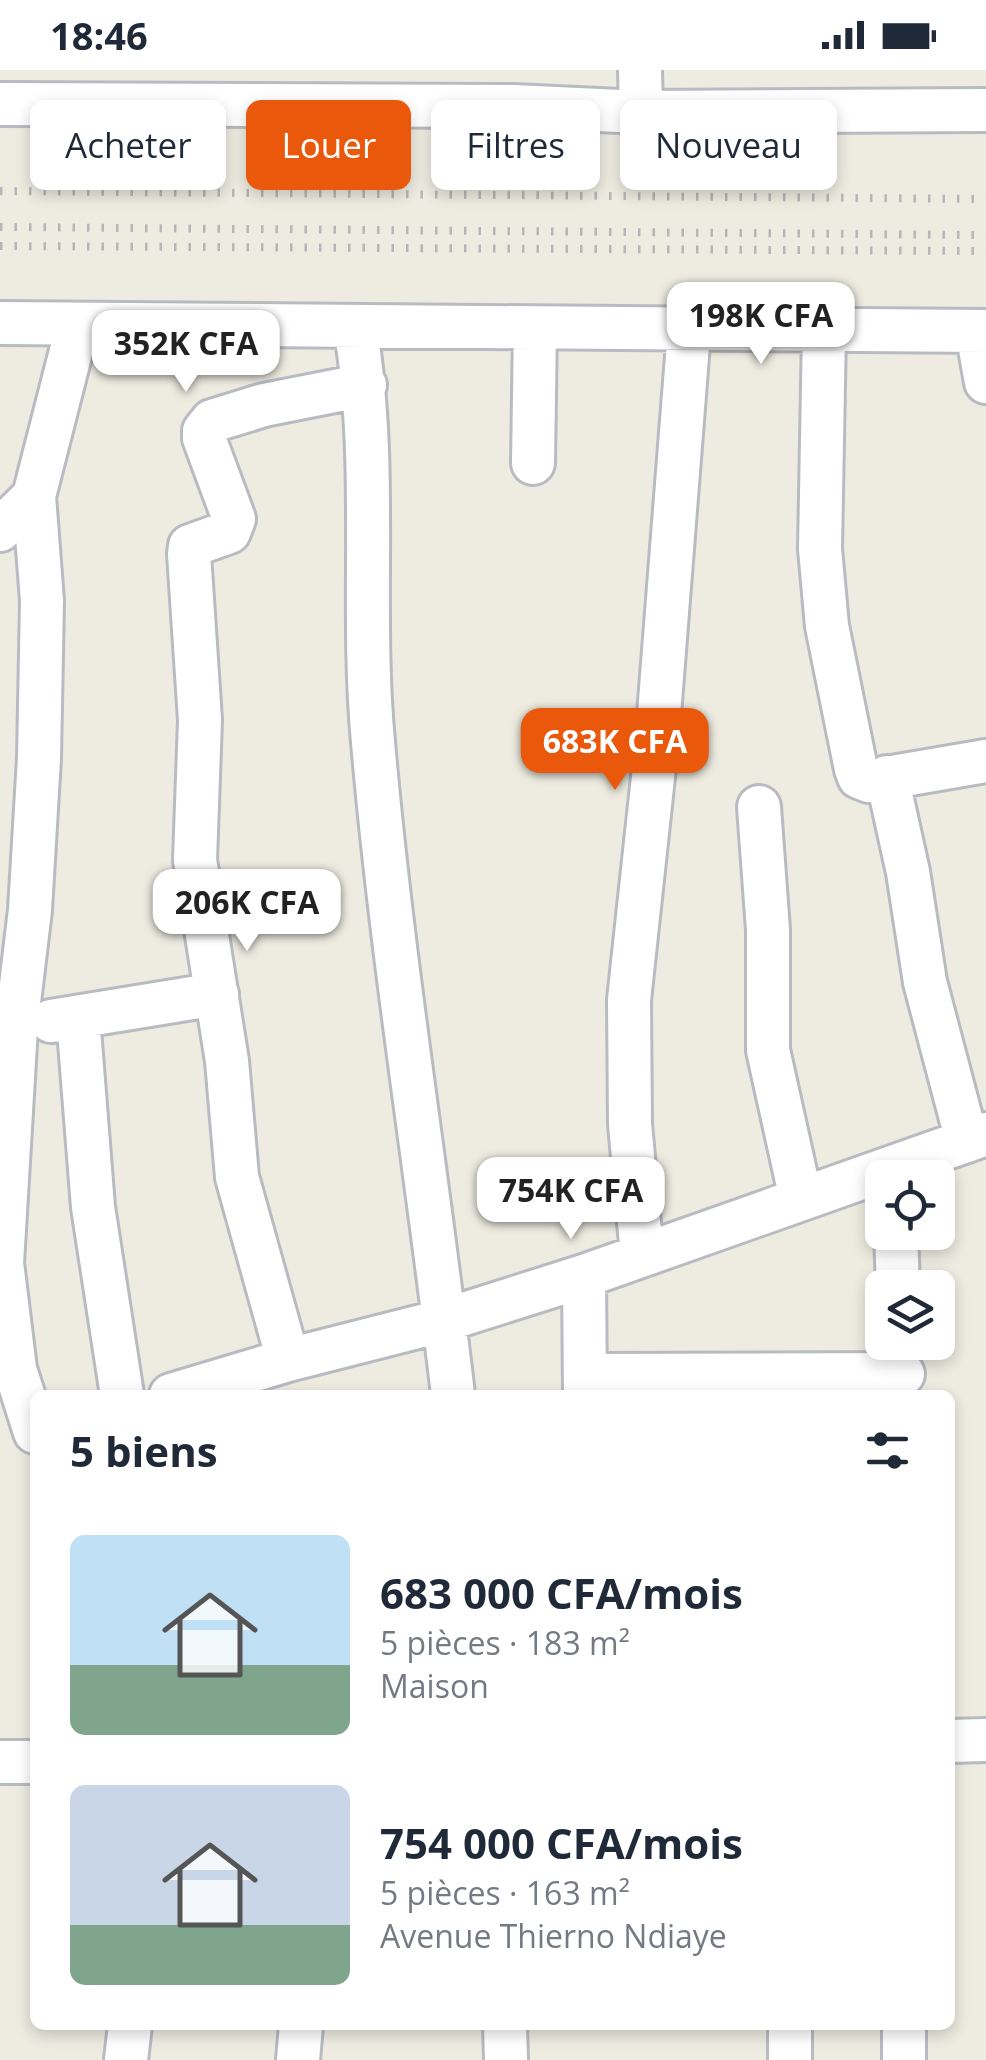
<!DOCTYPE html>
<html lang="fr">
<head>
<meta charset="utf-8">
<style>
  body { margin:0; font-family:"Open Sans",sans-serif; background:#f2f2f3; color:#1f2937; height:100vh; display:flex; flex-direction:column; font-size:38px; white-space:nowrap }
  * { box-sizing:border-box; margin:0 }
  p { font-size:32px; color:#747a83 }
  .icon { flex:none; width:55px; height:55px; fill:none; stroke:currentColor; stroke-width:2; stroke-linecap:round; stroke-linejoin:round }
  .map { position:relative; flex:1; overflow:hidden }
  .panel { position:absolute; left:30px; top:1320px; width:925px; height:640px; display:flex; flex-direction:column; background:#fff; border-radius:15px; box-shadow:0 5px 15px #0003 }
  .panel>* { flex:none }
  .banner { position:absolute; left:30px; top:30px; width:928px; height:90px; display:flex; gap:20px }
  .controls { position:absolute; left:865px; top:1090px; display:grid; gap:20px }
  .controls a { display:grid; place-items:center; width:90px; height:90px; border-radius:15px; background:#fff; box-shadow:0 5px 15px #0003; font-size:50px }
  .price { position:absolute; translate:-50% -85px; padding:0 22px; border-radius:20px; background:#fff; color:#222; font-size:32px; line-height:65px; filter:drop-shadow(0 2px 5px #0008) }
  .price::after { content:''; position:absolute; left:50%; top:60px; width:30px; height:22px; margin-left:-15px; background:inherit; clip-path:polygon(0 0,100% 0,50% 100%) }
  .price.selected { background:#ea580c; color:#fff }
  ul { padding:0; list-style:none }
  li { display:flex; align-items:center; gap:30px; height:250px; padding:0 40px }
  li span { display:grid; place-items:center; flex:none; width:280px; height:200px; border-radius:15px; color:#555 }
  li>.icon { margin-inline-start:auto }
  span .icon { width:120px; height:120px; fill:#fffc; stroke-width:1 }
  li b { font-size:42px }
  h2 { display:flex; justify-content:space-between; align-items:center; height:120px; padding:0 40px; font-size:42px }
  .tag { padding:0 35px; border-radius:15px; background:#fff; box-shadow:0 5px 15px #0003; font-size:35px; line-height:90px }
  .tag.selected { background:#ea580c; color:#fff }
  .status { display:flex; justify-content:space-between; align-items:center; height:70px; padding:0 50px; background:#fff; direction:ltr }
  .status svg { height:28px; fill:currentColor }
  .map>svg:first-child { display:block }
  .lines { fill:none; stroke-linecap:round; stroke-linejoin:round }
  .minor-casing { stroke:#b9bbc2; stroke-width:48 }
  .minor { stroke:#fff; stroke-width:42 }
  .rail { stroke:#b5b6b7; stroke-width:8; stroke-dasharray:2.5 12; stroke-linecap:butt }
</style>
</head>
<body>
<div class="status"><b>18:46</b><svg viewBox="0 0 49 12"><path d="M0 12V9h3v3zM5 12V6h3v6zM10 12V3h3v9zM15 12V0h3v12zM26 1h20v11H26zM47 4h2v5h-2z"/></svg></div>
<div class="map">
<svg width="986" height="1990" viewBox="0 0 986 1990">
  <rect width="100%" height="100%" fill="#eeece1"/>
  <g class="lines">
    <g class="minor-casing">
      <path id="minor" d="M640 0 641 42
        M0 34 513 36 641 42 986 40
        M0 253 986 261
        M355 257C379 394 360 534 373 672 392 891 428 1107 453 1325
        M824 261 820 479 827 556 856 699 859 707 869 711 986 691
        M977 261 986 312
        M533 393 535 258
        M34 426 42 531 39 688 30 840 16 957 2 1193 15 1299 35 1362
        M0 460 34 426 78 254
        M887 707 908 802 925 912 967 1071
        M759 737 768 860V980L801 1129
        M78 947 93 1137 122 1325
        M51 951 217 924
        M896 1162 898 1218
        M642 1185 630 1054 629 930 657 670 689 261
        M584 1206 585 1325
        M288 1290 237 1107 227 991 195 790 200 650 189 484 190 476 229 462 234 449 204 368V361L212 351 264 335 365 315
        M585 1305 903 1304
        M171 1325 288 1290 445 1250 584 1206 986 1064
        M950 1671 986 1670
        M0 1692H35
        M505 1955 506 1990
        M790 1955V1990
        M126 1990 130 1955
        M298 1990 301 1955
        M904 1990V1955"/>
    </g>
    <use href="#minor" class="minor"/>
    <path class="rail" d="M0 121 986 129
      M0 157 986 165
      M0 176 986 181"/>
  </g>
</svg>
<div class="controls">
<a><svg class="icon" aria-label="locate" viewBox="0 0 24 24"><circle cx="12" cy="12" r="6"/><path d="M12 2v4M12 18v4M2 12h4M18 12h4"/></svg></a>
<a><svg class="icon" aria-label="layers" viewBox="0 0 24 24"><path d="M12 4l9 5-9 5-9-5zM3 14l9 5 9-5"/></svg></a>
</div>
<b class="price" style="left:761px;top:297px">198K CFA</b>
<b class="price" style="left:186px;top:325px">352K CFA</b>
<b class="price selected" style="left:615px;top:723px">683K CFA</b>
<b class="price" style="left:247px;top:884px">206K CFA</b>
<b class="price" style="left:571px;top:1172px">754K CFA</b>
<div class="banner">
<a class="tag">Acheter</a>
<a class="tag selected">Louer</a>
<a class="tag">Filtres</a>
<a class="tag">Nouveau</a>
</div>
<section class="panel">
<h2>5 biens<svg class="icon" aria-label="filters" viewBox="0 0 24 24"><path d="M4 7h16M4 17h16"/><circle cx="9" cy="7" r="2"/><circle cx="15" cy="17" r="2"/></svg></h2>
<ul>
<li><span style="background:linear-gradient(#bfe0f5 65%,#7fa58c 0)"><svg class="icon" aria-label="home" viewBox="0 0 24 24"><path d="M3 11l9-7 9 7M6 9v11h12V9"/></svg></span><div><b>683 000 CFA/mois</b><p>5 pièces · 183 m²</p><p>Maison</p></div></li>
<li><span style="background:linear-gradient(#c9d6e8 70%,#7fa58c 0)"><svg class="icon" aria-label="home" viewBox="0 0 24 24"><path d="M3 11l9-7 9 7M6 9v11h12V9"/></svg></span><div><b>754 000 CFA/mois</b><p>5 pièces · 163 m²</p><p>Avenue Thierno Ndiaye</p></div></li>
</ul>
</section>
</div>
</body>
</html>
